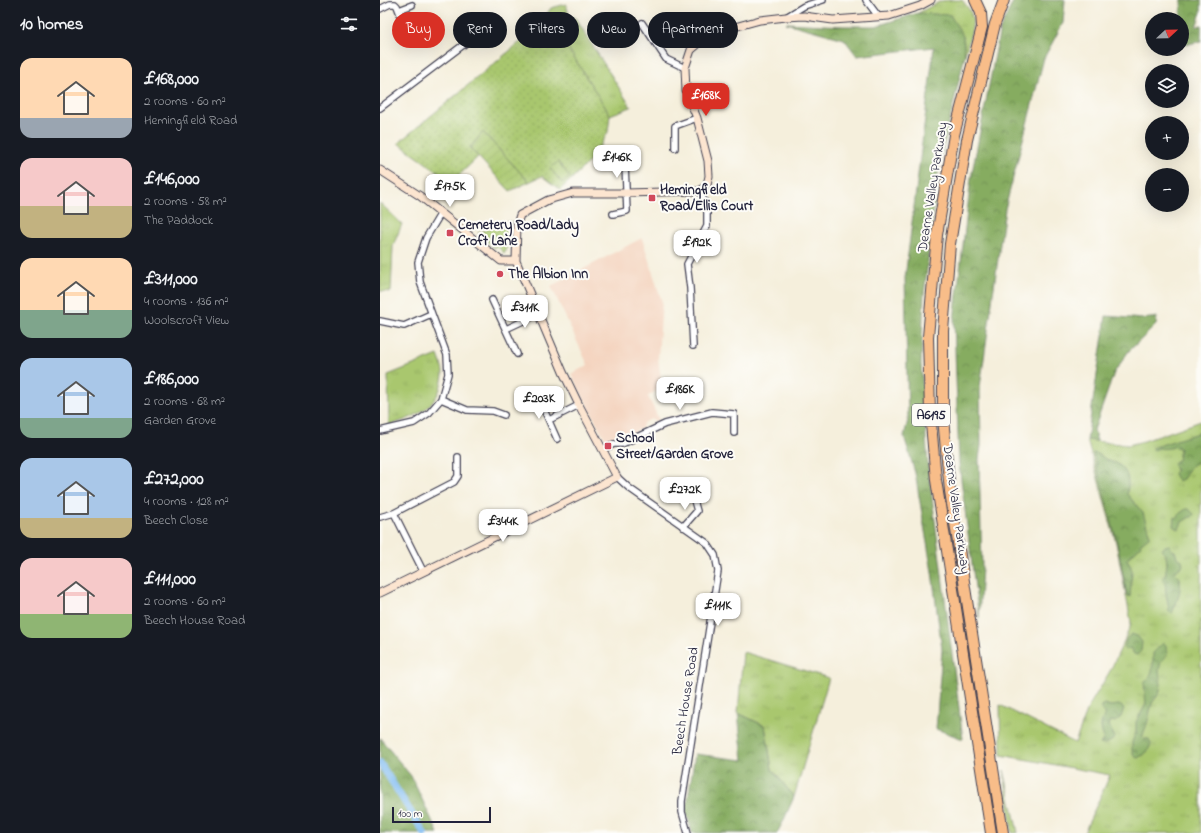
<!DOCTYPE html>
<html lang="en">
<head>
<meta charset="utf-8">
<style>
  body { margin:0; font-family:"Indie Flower",sans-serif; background:#20242c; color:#f1f3f6; height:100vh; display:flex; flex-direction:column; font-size:15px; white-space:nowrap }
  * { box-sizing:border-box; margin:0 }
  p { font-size:13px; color:#9ea1a6 }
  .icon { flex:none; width:22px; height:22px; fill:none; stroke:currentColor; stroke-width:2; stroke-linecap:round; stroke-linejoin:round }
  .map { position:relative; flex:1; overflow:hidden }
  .drawer { display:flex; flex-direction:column; background:#171b24; width:380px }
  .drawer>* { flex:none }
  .guide { position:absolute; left:12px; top:12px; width:380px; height:36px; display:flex; gap:8px }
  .needle { width:26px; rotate:68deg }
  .buttons { position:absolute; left:765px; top:12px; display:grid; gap:8px }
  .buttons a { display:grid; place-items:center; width:44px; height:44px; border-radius:50%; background:#171b24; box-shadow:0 4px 16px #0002; font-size:20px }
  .scale { position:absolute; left:12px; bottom:10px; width:99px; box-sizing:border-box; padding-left:4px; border:2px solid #22223b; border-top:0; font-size:11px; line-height:14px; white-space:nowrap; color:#22223b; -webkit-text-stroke:3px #fdfcf7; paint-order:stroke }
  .price { position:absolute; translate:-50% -34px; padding:0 9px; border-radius:8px; background:#fff; color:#222; font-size:13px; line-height:26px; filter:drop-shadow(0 1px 2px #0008) }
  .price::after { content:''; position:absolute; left:50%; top:24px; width:12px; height:9px; margin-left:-6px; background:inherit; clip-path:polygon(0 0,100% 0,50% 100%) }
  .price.current { background:#d93025; color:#fff }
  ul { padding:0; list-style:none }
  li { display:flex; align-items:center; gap:12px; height:100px; padding:0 20px }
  li span { display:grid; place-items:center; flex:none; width:112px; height:80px; border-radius:12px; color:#555 }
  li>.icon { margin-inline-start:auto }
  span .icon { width:48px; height:48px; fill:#fffc; stroke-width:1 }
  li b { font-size:17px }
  h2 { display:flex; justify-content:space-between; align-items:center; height:48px; padding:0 20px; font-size:17px }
  .chip { padding:0 14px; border-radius:18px; background:#171b24; box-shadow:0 4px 16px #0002; font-size:14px; line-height:36px }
  .chip.current { background:#d93025; color:#fff }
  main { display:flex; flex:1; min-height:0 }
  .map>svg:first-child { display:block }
  .built { fill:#f4d4bf }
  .grass { fill:url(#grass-tufts); stroke:#667454 }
  .forest { fill:url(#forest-crowns); stroke:#54674e }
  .park { fill:url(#park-dots); stroke:#667454 }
  .garden { fill:url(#garden-furrows); stroke:#667454 }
  .pitch { fill:#a9c76e; stroke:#667454 }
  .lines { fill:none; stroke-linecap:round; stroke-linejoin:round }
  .canal { stroke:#80bcf3; stroke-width:7 }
  .street-casing { stroke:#424153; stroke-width:8 }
  .secondary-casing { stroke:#424153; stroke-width:9 }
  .highway-casing { stroke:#424153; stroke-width:12 }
  .street { stroke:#fff; stroke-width:5.5 }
  .secondary { stroke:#fce5d0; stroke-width:7 }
  .highway { stroke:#f8bd89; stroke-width:10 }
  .poi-dot { fill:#d1495b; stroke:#fdfcf7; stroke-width:1.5 }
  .labels { text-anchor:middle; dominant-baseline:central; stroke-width:4; stroke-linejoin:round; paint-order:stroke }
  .shield { fill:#fdfcf7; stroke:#646373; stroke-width:1 }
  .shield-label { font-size:13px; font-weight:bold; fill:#22223b }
  .street-label { font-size:14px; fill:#22223b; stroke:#fdfcf7 }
  .poi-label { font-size:14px; font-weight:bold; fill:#22223b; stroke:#fdfcf7; text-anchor:start }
</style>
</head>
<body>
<main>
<section class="drawer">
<h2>10 homes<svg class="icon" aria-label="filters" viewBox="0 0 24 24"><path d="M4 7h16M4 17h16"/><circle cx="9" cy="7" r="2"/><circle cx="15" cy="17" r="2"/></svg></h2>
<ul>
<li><span style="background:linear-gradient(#ffd9b3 75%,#9aa5b1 0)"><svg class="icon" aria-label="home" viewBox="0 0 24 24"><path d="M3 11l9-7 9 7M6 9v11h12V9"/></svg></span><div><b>£168,000</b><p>2 rooms · 60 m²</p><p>Hemingfield Road</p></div></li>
<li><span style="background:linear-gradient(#f6c9c9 60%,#c2b280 0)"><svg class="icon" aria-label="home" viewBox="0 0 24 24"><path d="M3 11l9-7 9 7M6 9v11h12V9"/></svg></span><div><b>£146,000</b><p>2 rooms · 58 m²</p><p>The Paddock</p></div></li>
<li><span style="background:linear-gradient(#ffd9b3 65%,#7fa58c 0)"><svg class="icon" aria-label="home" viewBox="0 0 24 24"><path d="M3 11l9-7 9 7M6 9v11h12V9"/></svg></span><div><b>£311,000</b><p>4 rooms · 136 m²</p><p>Woolscroft View</p></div></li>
<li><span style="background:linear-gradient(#a9c7e8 75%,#7fa58c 0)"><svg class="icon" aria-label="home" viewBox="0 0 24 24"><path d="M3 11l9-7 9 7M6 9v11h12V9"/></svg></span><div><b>£186,000</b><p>2 rooms · 68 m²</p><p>Garden Grove</p></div></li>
<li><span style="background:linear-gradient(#a9c7e8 75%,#c2b280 0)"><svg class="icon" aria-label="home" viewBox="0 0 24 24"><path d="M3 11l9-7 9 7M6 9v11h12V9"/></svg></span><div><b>£272,000</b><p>4 rooms · 128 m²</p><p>Beech Close</p></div></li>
<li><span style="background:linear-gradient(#f6c9c9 70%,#8fb573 0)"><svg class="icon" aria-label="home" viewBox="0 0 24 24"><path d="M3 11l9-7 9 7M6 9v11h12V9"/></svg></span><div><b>£111,000</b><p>2 rooms · 60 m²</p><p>Beech House Road</p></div></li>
</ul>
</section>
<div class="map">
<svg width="821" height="833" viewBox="0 0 821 833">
  <defs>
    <pattern id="grass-tufts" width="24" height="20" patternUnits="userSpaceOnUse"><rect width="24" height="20" fill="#a9c76e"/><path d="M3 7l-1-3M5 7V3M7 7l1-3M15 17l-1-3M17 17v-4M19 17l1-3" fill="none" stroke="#91ab60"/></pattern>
    <pattern id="forest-crowns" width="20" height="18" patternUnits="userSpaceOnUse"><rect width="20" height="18" fill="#86ac61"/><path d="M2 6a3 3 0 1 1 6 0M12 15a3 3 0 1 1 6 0" fill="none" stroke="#6d8c51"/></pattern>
    <pattern id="park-dots" width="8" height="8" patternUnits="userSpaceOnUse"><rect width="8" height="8" fill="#a9c76e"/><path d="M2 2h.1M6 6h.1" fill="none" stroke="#91ab60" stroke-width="1.8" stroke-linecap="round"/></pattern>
    <pattern id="garden-furrows" width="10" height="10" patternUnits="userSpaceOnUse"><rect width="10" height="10" fill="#a9c76e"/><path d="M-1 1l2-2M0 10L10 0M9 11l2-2" fill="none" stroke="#91ab60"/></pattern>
  </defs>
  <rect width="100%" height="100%" fill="#fdfcf7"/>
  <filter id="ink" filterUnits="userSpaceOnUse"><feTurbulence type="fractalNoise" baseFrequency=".025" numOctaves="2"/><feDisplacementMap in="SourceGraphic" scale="8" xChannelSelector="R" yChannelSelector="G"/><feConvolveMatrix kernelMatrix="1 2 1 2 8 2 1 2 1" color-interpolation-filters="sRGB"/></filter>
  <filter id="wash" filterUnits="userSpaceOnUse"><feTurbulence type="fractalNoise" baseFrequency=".012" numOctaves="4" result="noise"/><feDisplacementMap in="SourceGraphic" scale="16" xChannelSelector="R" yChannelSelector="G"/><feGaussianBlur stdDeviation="0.9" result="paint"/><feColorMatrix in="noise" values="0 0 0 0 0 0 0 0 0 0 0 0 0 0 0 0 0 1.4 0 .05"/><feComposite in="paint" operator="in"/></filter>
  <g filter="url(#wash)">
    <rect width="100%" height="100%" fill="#f5efdc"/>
    <path class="built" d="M262 238 282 302 278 358 282 387 268 396 279 420 276 421 271 419 263 423 262 428 241 439 235 438 229 440 224 437 191 374 208 365 171 286Z"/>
    <path class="grass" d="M573 0H582C586 5 590 9 592 16 595 25 587 46 585 55L583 36 538 13 561 1Z
      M186 4 189 15 196 19 251 107 230 115 174 26 156 29 171 8Z
      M0 203 22 224 13 246 11 292 0 291Z
      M130 221C125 231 130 243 125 252L124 253 117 246 115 248 98 233 118 224Z
      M58 355C60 361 63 367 63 373 63 378 61 384 60 389 52 411 30 419 9 425L8 375Z
      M821 421V833H704L730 775 621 755 620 705 695 743 709 706 730 671 744 641 750 627 751 622 736 543 707 440 748 445 764 441Z
      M363 652 449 678 414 797 392 769 385 726 358 713Z
      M624 770 638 833H632Z"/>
    <path class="forest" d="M634 0H685L683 23 664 58 625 209 600 387 601 446 599 459 602 567 599 618 579 464 574 320 591 178 620 29Z
      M802 0H821V12L816 27 821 25V41L805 45 802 30V19H800Z
      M538 13 570 15 583 36 585 55 559 165 544 295 541 364 548 466 583 739 556 729 562 650 552 572 535 473 524 436 528 420 525 278 554 47 477 56 464 39 406 23 463 26H496Z
      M726 316 763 319 777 317 776 325 748 352 734 373 714 430 717 441 707 440Z
      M821 432V460L810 467 803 479 798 481 794 474 796 470 793 463 798 460 800 448C791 446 788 450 779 448L774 450 772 448Z
      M713 453C719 453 722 457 727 460 730 462 733 462 736 463 749 471 749 480 747 494L763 513 770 536 760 544 761 546 747 559 752 570 750 597 747 595 737 542Z
      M806 509H809L814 514 812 517H810L802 522 799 529 793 526 794 517 798 518 799 514Z
      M790 545 792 550 795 551 797 557 802 560 803 565 796 571 795 573C806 582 797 602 792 613L789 612C789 602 784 593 786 584L782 578 785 576 787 564 786 555 782 550 785 546Z
      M751 634 757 636 762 642 761 651 757 655 754 654 750 648 746 650 744 648 746 640Z
      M783 643 786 645V649L788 651 786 656 781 662 779 670 781 685 779 694 772 703 767 724 762 737 764 739H769L771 744 767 752 758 758 755 757 752 751V742L756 732V722L766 704 764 683C774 676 773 664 773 653Z
      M725 704 730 706 739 705 744 708 741 717 735 722 731 721 729 725 735 738C730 742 726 745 720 744L724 738C720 729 720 723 725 714L720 707Z
      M358 713 385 726 392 769 414 797 403 822 397 833H312L306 811 315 754 363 760Z
      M0 738 31 776 58 833H0Z"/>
    <path class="park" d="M174 26 230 115 228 132 213 158 180 190 162 176 149 182 103 132 90 148 98 157 72 182 18 143 156 29Z"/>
    <path class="garden" d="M103 132 149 182 130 191 90 148Z"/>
    <path class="pitch" d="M178 162 190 177 182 183 170 168Z"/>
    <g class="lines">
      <path class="canal" d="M0 763 44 833"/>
    </g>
  </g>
  <g filter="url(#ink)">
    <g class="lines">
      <g class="street-casing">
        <path id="street" d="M486 0 498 16
          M0 9 10 4H15L17 6 22 19
          M19 10 32 5
          M406 17 424 6 443 0
          M262 23 286 59 305 68
          M0 108 107 27
          M295 148V126L317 118
          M233 214 247 211 245 165 241 161
          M112 300 137 354
          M0 321 24 326 51 314
          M126 329 158 314
          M313 346 310 288 307 264 327 226V208L320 191
          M157 394 177 439
          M61 399 87 410 113 411 124 415
          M169 420 199 405
          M0 431 34 423 49 413 61 399 68 374 67 355 40 282 38 262 46 238 61 213
          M223 449 234 444H242L285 424 332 412 354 414V433
          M237 477 249 488 327 543 335 555 338 571 302 801V812L308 833
          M14 513 43 571
          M0 517 14 513 74 482 78 476V457
          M303 527 317 511 313 497"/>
      </g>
      <g class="secondary-casing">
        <path id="secondary" d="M0 170 40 196 121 261H136
          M0 593 237 477 199 405 183 372 136 261 137 224 140 215 168 200 193 193H246L320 191 327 185 329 176 328 161 317 118 306 91 305 68 311 50 324 39 340 31 380 20 406 17 424 16 453 20 509 16 540 6 551 0"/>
      </g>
      <g class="highway-casing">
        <path id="highway" d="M595 0 601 13 602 27 574 135 557 235 548 337 550 412 556 480 611 833
          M623 833 570 491 563 418V331L570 244 587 140 615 24 624 0"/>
      </g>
      <use href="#street" class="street"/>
      <use href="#secondary" class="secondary"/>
      <use href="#highway" class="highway"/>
    </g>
  </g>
  <g class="poi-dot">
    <rect x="268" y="194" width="8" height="8" rx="2"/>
    <rect x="66" y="229" width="8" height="8" rx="2"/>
    <circle cx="120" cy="274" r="4"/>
    <rect x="224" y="442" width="8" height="8" rx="2"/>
  </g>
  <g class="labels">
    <rect class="shield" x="532" y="404" width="38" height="22" rx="3"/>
    <g class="shield-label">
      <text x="551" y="415">A6195</text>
    </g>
    <g class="street-label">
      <text transform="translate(553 187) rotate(-81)">Dearne Valley Parkway</text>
      <text transform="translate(576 509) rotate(82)">Dearne Valley Parkway</text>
      <text transform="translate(306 701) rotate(-81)">Beech House Road</text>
    </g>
    <g class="poi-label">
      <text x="280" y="190">Hemingfield<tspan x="280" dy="16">Road/Ellis Court</tspan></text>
      <text x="78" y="225">Cemetery Road/Lady<tspan x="78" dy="16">Croft Lane</tspan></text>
      <text x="128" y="274">The Albion Inn</text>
      <text x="236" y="438">School<tspan x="236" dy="16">Street/Garden Grove</tspan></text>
    </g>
  </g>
</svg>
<div class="buttons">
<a><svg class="needle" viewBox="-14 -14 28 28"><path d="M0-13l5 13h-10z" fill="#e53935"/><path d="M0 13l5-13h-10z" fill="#9ea1a6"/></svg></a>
<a><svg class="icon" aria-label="layers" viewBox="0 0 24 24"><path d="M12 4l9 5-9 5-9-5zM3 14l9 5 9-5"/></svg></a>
<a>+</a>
<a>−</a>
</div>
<div class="scale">100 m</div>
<b class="price current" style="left:326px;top:117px">£168K</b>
<b class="price" style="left:237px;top:179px">£146K</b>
<b class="price" style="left:70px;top:208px">£175K</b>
<b class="price" style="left:317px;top:264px">£192K</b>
<b class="price" style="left:145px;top:329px">£311K</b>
<b class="price" style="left:300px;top:411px">£186K</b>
<b class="price" style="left:159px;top:420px">£203K</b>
<b class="price" style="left:305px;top:511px">£272K</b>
<b class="price" style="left:123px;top:543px">£344K</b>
<b class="price" style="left:338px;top:627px">£111K</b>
<div class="guide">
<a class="chip current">Buy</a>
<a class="chip">Rent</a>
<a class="chip">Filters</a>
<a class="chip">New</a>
<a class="chip">Apartment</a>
</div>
</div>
</main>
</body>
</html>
